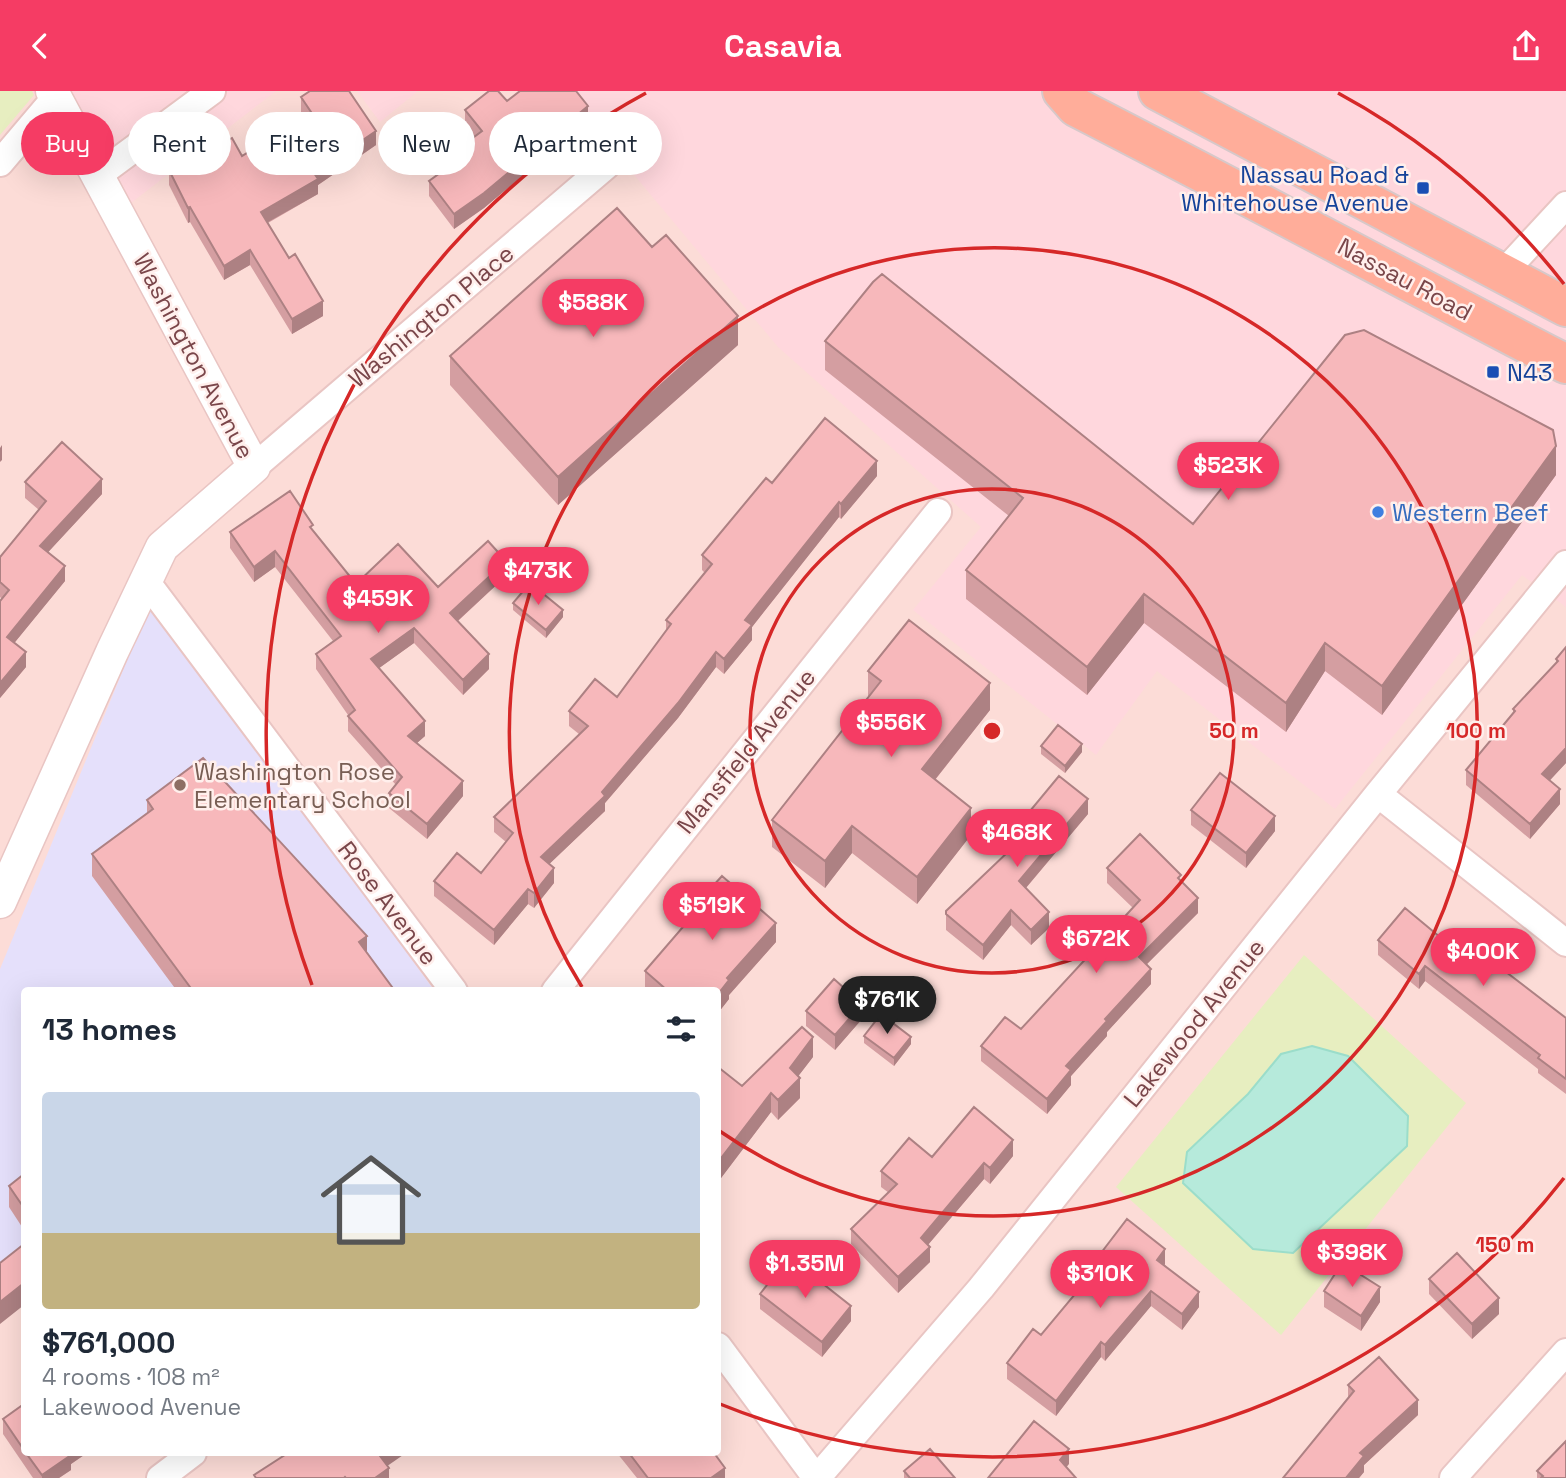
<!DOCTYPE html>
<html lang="en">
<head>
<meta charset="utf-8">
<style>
  body { margin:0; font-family:"Space Grotesk",sans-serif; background:#f2f2f3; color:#1f2937; height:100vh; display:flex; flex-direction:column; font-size:26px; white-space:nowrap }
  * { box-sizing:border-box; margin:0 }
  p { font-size:23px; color:#747a83 }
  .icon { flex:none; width:38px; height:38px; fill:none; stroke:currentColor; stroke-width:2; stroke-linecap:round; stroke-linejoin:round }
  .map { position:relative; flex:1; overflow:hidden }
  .side { position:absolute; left:21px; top:896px; width:700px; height:469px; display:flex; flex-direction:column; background:#fff; border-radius:7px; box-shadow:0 7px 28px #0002 }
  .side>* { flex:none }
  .top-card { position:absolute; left:21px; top:21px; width:700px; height:63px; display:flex; gap:14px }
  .price { position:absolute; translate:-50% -60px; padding:0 16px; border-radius:24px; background:#f53c64; color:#fff; font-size:23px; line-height:46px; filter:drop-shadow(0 2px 4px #0008) }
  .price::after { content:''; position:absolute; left:50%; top:42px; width:21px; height:16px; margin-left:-10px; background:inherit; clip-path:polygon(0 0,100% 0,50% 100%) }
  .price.active { background:#222; color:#fff }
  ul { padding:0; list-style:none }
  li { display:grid; align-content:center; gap:14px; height:371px; padding:0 21px }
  li span { display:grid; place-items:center; height:217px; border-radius:7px; color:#555 }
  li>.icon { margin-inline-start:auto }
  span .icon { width:126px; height:126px; fill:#fffc; stroke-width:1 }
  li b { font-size:30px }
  h2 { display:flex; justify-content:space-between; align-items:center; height:84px; padding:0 21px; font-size:30px }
  .pill { padding:0 24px; border-radius:32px; background:#fff; box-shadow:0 7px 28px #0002; font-size:24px; line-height:63px }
  .pill.active { background:#f53c64; color:#fff }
  header { display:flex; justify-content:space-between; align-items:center; height:91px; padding:0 21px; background:#f53c64; color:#fff; font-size:32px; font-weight:700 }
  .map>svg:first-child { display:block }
  .residential { fill:#fcdcd7; fill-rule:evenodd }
  .commercial { fill:#ffd7dd }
  .education { fill:#e5e0fb }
  .green { fill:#e7eec0 }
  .water { fill:#b6eadb; stroke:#9bddca; stroke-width:2 }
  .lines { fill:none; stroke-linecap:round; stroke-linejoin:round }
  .minor-casing { stroke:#e9c5c3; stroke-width:30 }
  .tertiary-casing { stroke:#e9c5c3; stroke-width:35 }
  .primary-casing { stroke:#d7c8c9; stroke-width:42 }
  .minor { stroke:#fff; stroke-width:26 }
  .tertiary { stroke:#fff; stroke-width:32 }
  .primary { stroke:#ffad9a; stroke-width:38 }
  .wall { fill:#d49ea1 }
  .shaded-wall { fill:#ad8183 }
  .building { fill:#f7b8bb; stroke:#ad8183; stroke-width:2 }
  .ring { fill:none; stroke:#d62828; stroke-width:3.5 }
  .transit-dot { fill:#1a4fb4; stroke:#ffefec; stroke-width:2.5 }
  .shop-dot { fill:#3f7fe0; stroke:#ffefec; stroke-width:2.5 }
  .education-dot { fill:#8d6e63; stroke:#ffefec; stroke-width:2.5 }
  .labels { text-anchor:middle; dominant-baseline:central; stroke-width:5; stroke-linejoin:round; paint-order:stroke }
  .transit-label { font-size:24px; fill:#164399; stroke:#ffefec; text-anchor:end }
  .street-label { font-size:24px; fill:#7a464a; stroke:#ffefec }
  .shop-label { font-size:24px; fill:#366cbe; stroke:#ffefec; text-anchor:start }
  .education-label { font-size:24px; fill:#785e54; stroke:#ffefec; text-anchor:start }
  .centre { fill:#d62828; stroke:#ffefec; stroke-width:3.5 }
  .ring-label { font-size:21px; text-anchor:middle; font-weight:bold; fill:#d62828; stroke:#ffefec; stroke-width:5; stroke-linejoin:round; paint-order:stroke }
</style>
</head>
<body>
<header><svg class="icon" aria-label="back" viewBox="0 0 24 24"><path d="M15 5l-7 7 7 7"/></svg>Casavia<svg class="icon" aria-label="share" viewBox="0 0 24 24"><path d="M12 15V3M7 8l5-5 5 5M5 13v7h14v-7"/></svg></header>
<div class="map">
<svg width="1566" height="1387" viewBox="0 0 1566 1387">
  <rect width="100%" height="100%" fill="#fee8e4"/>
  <path class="residential" d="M0 0H1566V1387H0ZM24 900H718V1362H24Z"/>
  <path class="commercial" d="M32 0H276L118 122Z
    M357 0H418L380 31Z
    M564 0H1566V516L1522 484 1335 718 1157 580 1096 664 913 519 981 436 778 256Z"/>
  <path class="education" d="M151 511 434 899 24 900V1195L0 1172V878Z"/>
  <path class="green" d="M0 0H32L34 4 0 44Z
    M1304 864 1466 1012 1281 1244 1116 1096Z"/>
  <path class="water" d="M1312 955 1348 965 1408 1025 1407 1055 1293 1162 1253 1158 1183 1092 1187 1061 1248 1003 1281 963Z"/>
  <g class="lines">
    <g class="minor-casing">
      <path id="minor" d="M0 72 55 7
        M97 85 212 0
        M1503 182 1566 114
        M254 376 607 74
        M146 490 454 900
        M1378 703 1566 852
        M555 900 938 421
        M718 1255 816 1387
        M160 1387 193 1362
        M817 1387 981 1197 1378 703 1566 473
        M1453 1387 1566 1261"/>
    </g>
    <g class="tertiary-casing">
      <path id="tertiary" d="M0 811 112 561 162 456 254 376 52 0"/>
    </g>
    <g class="primary-casing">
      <path id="primary" d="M1062 0 1076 16C1240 100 1402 188 1566 273
        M1158 0 1566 216"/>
    </g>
    <use href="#minor" class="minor"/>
    <use href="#tertiary" class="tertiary"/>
    <use href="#primary" class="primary"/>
  </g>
  <path class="wall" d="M301 6 376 54 318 94V103L268 132 323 225 292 243 250 174 224 189 190 131 188 132 169 94V79L242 65 304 25 301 21Z
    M507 10 588 30 484 117 454 138 429 105V90L439 83V72L474 46 465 34V19Z
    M825 250 1193 433 1556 384 1382 624 1325 580 1286 641 1144 532 1087 604 966 508V479L1009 425 825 279Z
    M738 254 558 414 450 294V265Z
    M877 385 841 428 839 426 752 536V549L724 583 716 576 678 627 605 712V720L549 773 554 792 534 817 528 813 494 854 434 805V790L481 782 506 751 494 741V726L579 643 569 635V620L617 606 666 540V529L705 482 702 479V464L772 392Z
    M25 391 102 403 48 461 65 490 14 552 26 576 0 607 2 508 0 506V466L39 419 25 407Z
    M313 440 356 493 438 496 506 485 458 530 489 578 463 604 414 552 379 577 425 645 417 652 463 705 427 748 389 717V702L396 694 348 640V624L316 578V563L333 550 275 476 254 491 230 457V441Z
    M513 512 563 526 546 547 513 519Z
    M1566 556V672L1549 689 1560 713 1530 748 1466 694V679L1513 623V618L1556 573V568Z
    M868 580 990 619 935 689 971 744 917 813 852 762 825 797 772 756V729L868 606Z
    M1041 655 1082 661 1065 682 1041 663Z
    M147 709 367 861 395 900H177L92 785V763L147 722Z
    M1191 719 1275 740 1246 777 1191 734Z
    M1088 723 1026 797 1049 837 1031 854 1011 834 983 869 946 839V820L1021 748 1020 747V732Z
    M1107 777 1181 790 1198 822 1147 873 1151 893 1107 941V945L1071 985V994L1047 1023 981 970V955L1021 938 1133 817 1107 792Z
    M692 818 776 851 729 904V908L718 922V900L645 899V880L692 824Z
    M1378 849 1464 866 1566 927V1003L1538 982V978L1425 890 1419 898 1378 864Z
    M806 920 862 928 835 959 806 935Z
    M864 945 911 953 894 975 864 952Z
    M813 966 798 985 800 1007 778 1029 771 1021 718 1091V976L742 995Z
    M1013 1065 990 1093 984 1088 928 1154 930 1171 898 1202 851 1153V1138L889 1102 881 1096V1080L932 1066Z
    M24 1075V1139L9 1116V1095L24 1084Z
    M1101 1162 1165 1173V1174L1199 1216 1182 1239 1151 1215 1105 1270 1101 1266 1056 1325 1007 1288V1272L1041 1244 1101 1172Z
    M1429 1188 1499 1223 1472 1248 1429 1203Z
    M1324 1200 1380 1211 1361 1240 1324 1216Z
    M760 1203 851 1230 822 1266 760 1218Z
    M1348 1294 1418 1324 1364 1374V1381L1359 1387H1283L1348 1307Z
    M24 1313V1362H87L71 1373V1379L59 1387H33L3 1343V1328Z
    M617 1362H714L725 1387H637Z
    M904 1380 955 1387H904Z
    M1537 1380 1566 1387H1537Z"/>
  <path class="shaded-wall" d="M588 15V30L484 117 454 138V123Z
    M376 40V54L318 94V103L261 135V121L314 82Z
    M190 116V131L188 132V117Z
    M250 159V174L224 189V175Z
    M323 210V225L292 243V228Z
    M738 225V254L558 414V386Z
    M2 354V369L0 371V357Z
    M1556 355V384L1382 624V595Z
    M877 370V385L841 428V413Z
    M102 388V403L40 470V455Z
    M839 411V426L752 536V549L724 583V568L745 529Z
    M275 460V476L254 491V476Z
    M506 470V485L450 537V522Z
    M65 475V490L7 561V546Z
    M1144 503V532L1087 604V576Z
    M563 519V526L546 547V539Z
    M414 537V552L371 583V568Z
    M1325 552V580L1286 641V612Z
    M26 561V576L0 607V592Z
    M716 561V576L678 627 605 712V720L541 781V766L602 701Z
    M489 563V578L463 604V589Z
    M990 592V619L922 705V678Z
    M425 630V645L408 660V645Z
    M1082 653V661L1065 682V675Z
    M1566 657V672L1542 698V683Z
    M463 690V705L427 748V733Z
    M1560 698V713L1530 748V733Z
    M1088 708V723L1019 805V790Z
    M971 717V744L917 813V786Z
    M1275 725V740L1246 777V762Z
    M852 735V762L825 797V770Z
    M554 777V792L534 817V802Z
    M528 798V813L494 854V839Z
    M1198 807V822L1139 881V866Z
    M1011 819V834L983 869V854Z
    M1049 821V837L1031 854V839Z
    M776 832V851L729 904V908L718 922V903L727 887Z
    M367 845V867L359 851Z
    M1425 875V890L1419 898V883Z
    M1151 878V893L1107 941V945L1071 985V994L1047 1023V1008L1066 975 1105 928Z
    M862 913V928L835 959V944Z
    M813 946V966L790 996V977Z
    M911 946V953L894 975V967Z
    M800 987V1007L778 1029V1009Z
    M771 1002V1021L718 1091V1071Z
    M1013 1049V1065L990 1093V1077Z
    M984 1072V1088L921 1162V1147Z
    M930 1156V1171L898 1202V1186Z
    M1165 1158V1173L1157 1184V1169Z
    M24 1192V1214L0 1233V1211Z
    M1380 1196V1211L1361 1240V1225Z
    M1151 1200V1215L1105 1270V1254Z
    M1199 1201V1216L1182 1239V1223Z
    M1499 1207V1223L1472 1248V1233Z
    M851 1215V1230L822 1266V1251Z
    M1101 1251V1266L1056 1325V1310Z
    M1418 1309V1324L1364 1374V1381L1359 1387H1346L1360 1362Z
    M1069 1358V1373L1060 1384V1369Z
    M68 1362H87L71 1373V1379L59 1387H42V1384Z
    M384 1362H406L380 1380V1365Z
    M389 1377V1387H375Z
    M725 1377V1387H711Z"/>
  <path class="building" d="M310 0H349L376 40 314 82 318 88 261 121 289 167 295 163 323 210 292 228 250 159 224 175 190 116 188 117 169 79 232 47 242 65 311 21 301 6Z
    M489 0H498L507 10 520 0H576L588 15 484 102 454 123 429 90 444 79 439 72 482 40 465 19Z
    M617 117 652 156 666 144 738 225 558 386 450 265Z
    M882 183 1193 433 1345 244 1364 239 1553 339 1556 355 1382 595 1325 552 1286 612 1144 503 1087 576 966 479 1023 407 825 250 873 191Z
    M825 327 877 370 841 413 839 411 745 529 752 534 724 568 716 561 678 612 602 701 605 705 541 766 554 777 534 802 528 798 494 839 434 790 457 762 481 782 513 742 494 726 588 635 569 620 595 588 617 606 671 533 666 529 712 473 702 464 766 387 772 392Z
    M62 351 102 388 40 455 65 475 7 546 26 561 0 592V510L9 499 0 491V466L46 410 25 391Z
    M290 400 313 434 310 436 356 493 398 453 438 496 488 450 506 470 450 522 489 563 463 589 414 537 371 568 425 630 408 645 463 690 427 733 389 702 402 686 348 625 355 619 316 563 341 545 275 460 254 476 230 441Z
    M530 492 563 519 546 539 513 512Z
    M909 529 990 592 922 678 971 717 917 786 852 735 825 770 772 729 881 590 868 580Z
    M1566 556V657L1542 683 1560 698 1530 733 1466 679 1515 620 1513 618 1558 570 1556 568Z
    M1058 634 1082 653 1065 675 1041 655Z
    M203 667 367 845 359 851 395 900H193L92 763 153 718 147 709Z
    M1220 682 1275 725 1246 762 1191 719Z
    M1059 685 1088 708 1019 790 1049 821 1031 839 1011 819 983 854 946 823V820L1030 740 1020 732Z
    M1140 743 1181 784 1178 787 1198 807 1139 866 1151 878 1105 928 1107 930 1066 975 1071 979 1047 1008 981 955 1005 926 1021 938 1140 809 1107 777Z
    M722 785 776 832 727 887 729 889 718 903V900H668L645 880 696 821 692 818Z
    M1405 817 1464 866 1472 855 1566 927V988L1538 967 1540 964 1425 875 1419 883 1378 849Z
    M834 888 862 913 835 944 806 920Z
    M881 923 911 946 894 967 864 945Z
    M802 936 813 946 790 977 800 987 778 1009 771 1002 718 1071V976L742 995Z
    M974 1016 1013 1049 990 1077 984 1072 921 1147 930 1156 898 1186 851 1138 897 1093 881 1080 909 1047 932 1066Z
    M24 1083V1117L9 1095Z
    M1127 1128 1165 1158 1157 1169 1199 1201 1182 1223 1151 1200 1105 1254 1101 1251 1056 1310 1007 1272 1033 1238 1041 1244 1106 1166 1101 1162Z
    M24 1153V1192L0 1211V1172Z
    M1457 1162 1499 1207 1472 1233 1429 1188Z
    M789 1166 851 1215 822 1251 760 1203Z
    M1342 1172 1380 1196 1361 1225 1324 1200Z
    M1379 1266 1418 1309 1360 1362 1364 1365 1346 1387H1283L1354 1300 1348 1294Z
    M24 1313V1359L3 1328Z
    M1034 1330 1069 1358 1060 1369 1076 1387H988Z
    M1566 1350V1387H1541L1543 1385 1537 1380Z
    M930 1358 955 1387H910L904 1380Z
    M26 1362H69L71 1364 42 1384Z
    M288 1362H384L380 1365 389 1377 375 1387H346L345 1386 344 1387H256L254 1384Z
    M629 1362H714L725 1377 711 1387H648Z"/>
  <g class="ring">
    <circle cx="992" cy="640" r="242"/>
    <path d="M582 896A484 484 0 1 1 718 1039"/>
    <path d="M1564 1087A726 726 0 0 1 720 1313M312 894A726 726 0 0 1 646 2M1338 2A726 726 0 0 1 1564 193"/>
  </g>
  <g class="transit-dot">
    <rect x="1416" y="90" width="14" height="14" rx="3.5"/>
    <rect x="1486" y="274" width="14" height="14" rx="3.5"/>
  </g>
  <circle class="shop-dot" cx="1378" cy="421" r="7"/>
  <circle class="education-dot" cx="180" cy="694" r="7"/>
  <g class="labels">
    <g class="transit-label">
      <text x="1409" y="83">Nassau Road &amp;<tspan x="1409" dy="28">Whitehouse Avenue</tspan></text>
      <text x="1507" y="281" text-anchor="start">N43</text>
    </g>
    <g class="street-label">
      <text transform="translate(1405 188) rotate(28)">Nassau Road</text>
      <text transform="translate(431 225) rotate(-40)">Washington Place</text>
      <text transform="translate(194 265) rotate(62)">Washington Avenue</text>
      <text transform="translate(746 660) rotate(-51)">Mansfield Avenue</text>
      <text transform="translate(388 812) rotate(53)">Rose Avenue</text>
      <text transform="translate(1194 932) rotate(-51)">Lakewood Avenue</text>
    </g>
    <g class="shop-label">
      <text x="1392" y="421">Western Beef</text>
    </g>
    <g class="education-label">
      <text x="194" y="680">Washington Rose<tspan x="194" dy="28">Elementary School</tspan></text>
    </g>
  </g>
  <circle cx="992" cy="640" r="10" class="centre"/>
  <g class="ring-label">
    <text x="1234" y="647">50 m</text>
    <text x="1476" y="647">100 m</text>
    <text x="1505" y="1161">150 m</text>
  </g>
</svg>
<b class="price" style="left:593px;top:248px">$588K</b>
<b class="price" style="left:1228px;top:411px">$523K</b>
<b class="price" style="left:538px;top:516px">$473K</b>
<b class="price" style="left:378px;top:544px">$459K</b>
<b class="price" style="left:891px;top:668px">$556K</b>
<b class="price" style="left:1017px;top:778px">$468K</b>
<b class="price" style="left:712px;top:851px">$519K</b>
<b class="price" style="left:1096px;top:884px">$672K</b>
<b class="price" style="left:1483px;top:897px">$400K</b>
<b class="price active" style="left:887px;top:945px">$761K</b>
<b class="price" style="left:1352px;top:1198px">$398K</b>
<b class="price" style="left:805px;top:1209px">$1.35M</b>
<b class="price" style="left:1100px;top:1219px">$310K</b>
<div class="top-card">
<a class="pill active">Buy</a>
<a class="pill">Rent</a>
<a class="pill">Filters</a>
<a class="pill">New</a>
<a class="pill">Apartment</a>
</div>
<section class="side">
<h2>13 homes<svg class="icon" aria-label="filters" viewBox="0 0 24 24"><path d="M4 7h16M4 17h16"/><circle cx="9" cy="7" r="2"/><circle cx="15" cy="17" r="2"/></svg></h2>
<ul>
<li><span style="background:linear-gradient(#c9d6e8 65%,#c2b280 0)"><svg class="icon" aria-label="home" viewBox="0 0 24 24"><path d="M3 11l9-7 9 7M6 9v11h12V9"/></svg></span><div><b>$761,000</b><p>4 rooms · 108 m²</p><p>Lakewood Avenue</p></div></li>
</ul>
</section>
</div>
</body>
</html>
